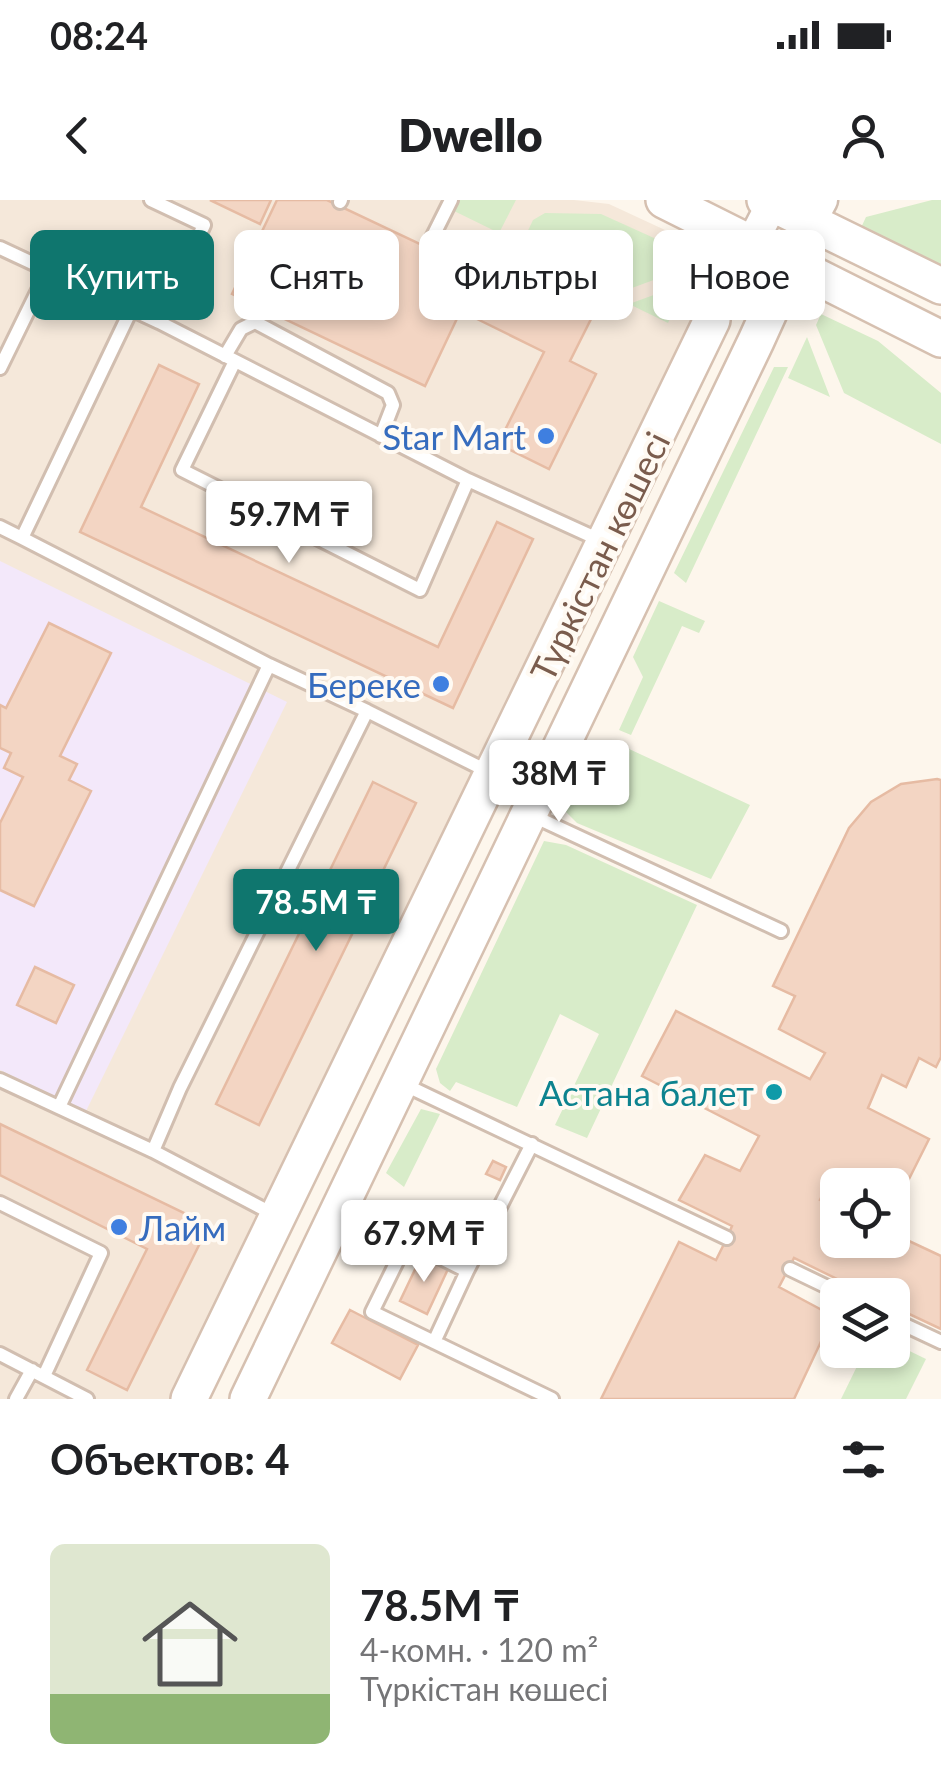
<!DOCTYPE html>
<html lang="ru">
<head>
<meta charset="utf-8">
<style>
  body { margin:0; font-family:Lato,sans-serif; background:#f6f6f6; color:#202124; height:100vh; display:flex; flex-direction:column; font-size:38px; white-space:nowrap }
  * { box-sizing:border-box; margin:0 }
  p { font-size:32px; color:#757577 }
  .icon { flex:none; width:55px; height:55px; fill:none; stroke:currentColor; stroke-width:2; stroke-linecap:round; stroke-linejoin:round }
  .map { position:relative; height:1199px; overflow:hidden }
  .drawer { display:flex; flex-direction:column; background:#fff; flex:1 }
  .drawer>* { flex:none }
  .banner { position:absolute; left:30px; top:30px; width:882px; height:90px; display:flex; gap:20px }
  .controls { position:absolute; left:820px; top:968px; display:grid; gap:20px }
  .controls a { display:grid; place-items:center; width:90px; height:90px; border-radius:15px; background:#fff; box-shadow:0 5px 15px #0003; font-size:50px }
  .price { position:absolute; translate:-50% -85px; padding:0 22px; border-radius:10px; background:#fff; color:#222; font-size:32px; line-height:65px; filter:drop-shadow(0 2px 5px #0008) }
  .price::after { content:''; position:absolute; left:50%; top:60px; width:30px; height:22px; margin-left:-15px; background:inherit; clip-path:polygon(0 0,100% 0,50% 100%) }
  .price.on { background:#0f766e; color:#fff }
  ul { padding:0; list-style:none }
  li { display:flex; align-items:center; gap:30px; height:250px; padding:0 50px }
  li+li { border-top:2px solid #e0e0e0 }
  li span { display:grid; place-items:center; flex:none; width:280px; height:200px; border-radius:15px; color:#555 }
  li>.icon { margin-inline-start:auto }
  span .icon { width:120px; height:120px; fill:#fffc; stroke-width:1 }
  li b { font-size:42px }
  h2 { display:flex; justify-content:space-between; align-items:center; height:120px; padding:0 50px; font-size:42px }
  .tag { padding:0 35px; border-radius:15px; background:#fff; box-shadow:0 5px 15px #0003; font-size:35px; line-height:90px }
  .tag.on { background:#0f766e; color:#fff }
  .status { display:flex; justify-content:space-between; align-items:center; height:70px; padding:0 50px; background:#fff; direction:ltr }
  .status svg { height:28px; fill:currentColor }
  header { display:flex; justify-content:space-between; align-items:center; height:130px; padding:0 50px; background:#fff; font-size:45px; font-weight:800 }
  .map>svg:first-child { display:block }
  .residential { fill:#f5e8da }
  .education { fill:#f3e8fa }
  .green { fill:#d8ecc9 }
  .building { fill:#f3d5c3; stroke:#e6bba3; stroke-width:2.5 }
  .lines { fill:none; stroke-linecap:round; stroke-linejoin:round }
  .service-casing { stroke:#d1beb0; stroke-width:18 }
  .tertiary-casing { stroke:#d1beb0; stroke-width:35 }
  .secondary-casing { stroke:#d6c0b0; stroke-width:40 }
  .service { stroke:#fff; stroke-width:12 }
  .tertiary { stroke:#fff; stroke-width:30 }
  .secondary { stroke:#fff; stroke-width:35 }
  .shop-dot { fill:#3f7fe0; stroke:#fffaf3; stroke-width:4 }
  .culture-dot { fill:#0f9aa8; stroke:#fffaf3; stroke-width:4 }
  .labels { text-anchor:middle; dominant-baseline:central; stroke-width:8; stroke-linejoin:round; paint-order:stroke }
  .shop-label { font-size:35px; fill:#366cbe; stroke:#fffaf3; text-anchor:end }
  .street-label { font-size:35px; fill:#7a5c4d; stroke:#fffaf3 }
  .culture-label { font-size:35px; fill:#0d838f; stroke:#fffaf3; text-anchor:end }
</style>
</head>
<body>
<div class="status"><b>08:24</b><svg viewBox="0 0 49 12"><path d="M0 12V9h3v3zM5 12V6h3v6zM10 12V3h3v9zM15 12V0h3v12zM26 1h20v11H26zM47 4h2v5h-2z"/></svg></div>
<header><svg class="icon" aria-label="back" viewBox="0 0 24 24"><path d="M15 5l-7 7 7 7"/></svg>Dwello<svg class="icon" aria-label="person" viewBox="0 0 24 24"><circle cx="12" cy="8" r="4"/><path d="M4 21q1-7 8-7t8 7"/></svg></header>
<div class="map">
<svg width="941" height="1199" viewBox="0 0 941 1199">
  <rect width="100%" height="100%" fill="#fdf6ec"/>
  <path class="residential" d="M0 0H574L609 4 693 43 715 72 710 96 174 1199H0Z"/>
  <path class="education" d="M0 361 287 502 86 911 0 870Z"/>
  <path class="green" d="M454 0H516L499 33 450 9Z
    M932 0H941V72L859 32 866 17Z
    M545 13 601 14 696 57 697 64 613 95 518 52 533 20Z
    M684 84 668 123 629 104Z
    M821 114 878 141 941 193V244L844 193 816 125Z
    M807 137 830 197 788 178Z
    M774 167H788L686 383 674 373Z
    M659 401 705 421 699 433 682 426 631 535 619 530 643 477 633 457Z
    M614 542 750 605 711 679 577 623 559 605 565 590 603 566Z
    M544 641 566 645 697 705 587 938 555 925 599 834 560 814 517 907 456 882 450 891 440 883 436 869Z
    M421 909 440 914 404 987 386 973Z
    M893 1143 926 1159 906 1199H841L865 1150H892Z"/>
  <path class="building" d="M210 0H271L260 24Z
    M277 0H327L479 72 425 186 232 94Z
    M491 70 591 119 570 161 596 174 549 269 498 244 544 152 469 115Z
    M159 165 199 184 141 307 438 447 497 322 533 339 453 508 80 332Z
    M49 423 111 453 60 556 77 564 69 580 91 591 34 706 0 690V623L23 577 4 568 11 553 0 548V505L6 508Z
    M937 579 941 580V857L936 867 919 858 906 887 882 875 868 908 929 939 897 1003 892 1001V985H858L834 973 820 1000 838 1008V1040H892V1033L941 1056V1129L892 1106V1095H870L794 1058 779 1087 833 1116 794 1199H601L679 1042 716 1060 727 1038 732 1026 679 1000 705 955 740 971 759 936 642 876 676 811 810 879 825 853 779 829 795 796 773 786 849 628 871 602 901 584Z
    M373 582 416 603 259 925 216 904Z
    M35 767 74 785 56 823 17 805Z
    M0 924 209 1025 127 1190 87 1170 147 1049 0 975Z
    M493 961 506 967 500 980 486 974Z
    M421 1057 448 1069 427 1114 400 1101Z
    M350 1110 418 1145 400 1179 332 1143Z"/>
  <g class="lines">
    <g class="service-casing">
      <path id="service" d="M151 0 204 25 159 122
        M340 2 341 0
        M429 44 451 0
        M0 48 159 122 468 280 420 390 182 270 235 161
        M225 156 241 129 255 122 388 193 393 205 381 236
        M0 168 47 72
        M468 280 602 341
        M0 327 22 338 131 110
        M22 338 269 465 367 511
        M529 614 781 731
        M0 880 153 951 275 1015
        M401 883 727 1038
        M59 907 269 465
        M153 951 180 888 367 511 491 573
        M0 1003 101 1053 44 1176
        M790 1069 844 1095
        M467 1071 532 944
        M892 1119 941 1142
        M434 1142 467 1071 407 1041 372 1112C432 1141 492 1170 552 1199
        M0 1154 87 1199
        M16 1199 32 1170"/>
    </g>
    <g class="tertiary-casing">
      <path id="tertiary" d="M810 22 822 0
        M712 120 774 0"/>
    </g>
    <g class="secondary-casing">
      <path id="secondary" d="M664 0 941 139
        M765 0 941 86
        M189 1199 712 120
        M248 1199 756 141 810 22"/>
    </g>
    <use href="#service" class="service"/>
    <use href="#tertiary" class="tertiary"/>
    <use href="#secondary" class="secondary"/>
  </g>
  <g class="shop-dot">
    <circle cx="546" cy="236" r="10"/>
    <circle cx="441" cy="484" r="10"/>
    <circle cx="119" cy="1027" r="10"/>
  </g>
  <circle class="culture-dot" cx="774" cy="892" r="10"/>
  <g class="labels">
    <g class="shop-label">
      <text x="526" y="236">Star Mart</text>
      <text x="421" y="484">Береке</text>
      <text x="139" y="1027" text-anchor="start">Лайм</text>
    </g>
    <g class="street-label">
      <text transform="translate(599 356) rotate(-64)">Түркістан көшесі</text>
    </g>
    <g class="culture-label">
      <text x="754" y="892">Астана балет</text>
    </g>
  </g>
</svg>
<div class="controls">
<a><svg class="icon" aria-label="locate" viewBox="0 0 24 24"><circle cx="12" cy="12" r="6"/><path d="M12 2v4M12 18v4M2 12h4M18 12h4"/></svg></a>
<a><svg class="icon" aria-label="layers" viewBox="0 0 24 24"><path d="M12 4l9 5-9 5-9-5zM3 14l9 5 9-5"/></svg></a>
</div>
<b class="price" style="left:289px;top:366px">59.7M ₸</b>
<b class="price" style="left:559px;top:625px">38M ₸</b>
<b class="price on" style="left:316px;top:754px">78.5M ₸</b>
<b class="price" style="left:424px;top:1085px">67.9M ₸</b>
<div class="banner">
<a class="tag on">Купить</a>
<a class="tag">Снять</a>
<a class="tag">Фильтры</a>
<a class="tag">Новое</a>
</div>
</div>
<section class="drawer">
<h2>Объектов: 4<svg class="icon" aria-label="filters" viewBox="0 0 24 24"><path d="M4 7h16M4 17h16"/><circle cx="9" cy="7" r="2"/><circle cx="15" cy="17" r="2"/></svg></h2>
<ul>
<li><span style="background:linear-gradient(#dfe7d0 75%,#8fb573 0)"><svg class="icon" aria-label="home" viewBox="0 0 24 24"><path d="M3 11l9-7 9 7M6 9v11h12V9"/></svg></span><div><b>78.5M ₸</b><p>4-комн. · 120 m²</p><p>Түркістан көшесі</p></div></li>
</ul>
</section>
</body>
</html>
